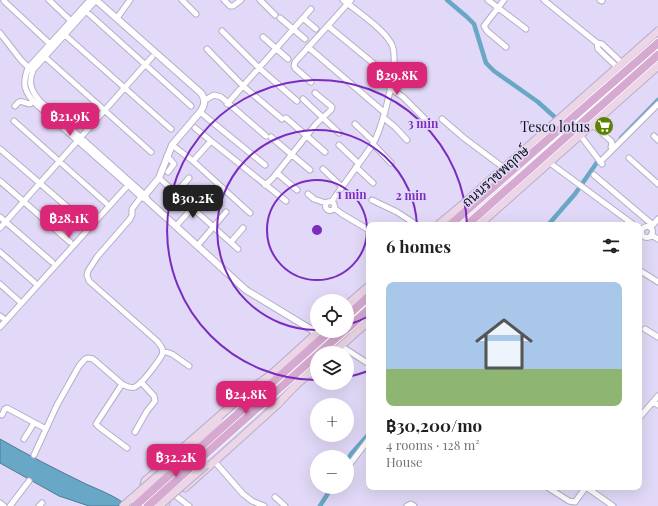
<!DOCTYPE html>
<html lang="en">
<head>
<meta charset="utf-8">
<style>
  body { margin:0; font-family:"Playfair Display",Sarabun,serif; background:#f2f2f2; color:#202124; height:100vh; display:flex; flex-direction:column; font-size:15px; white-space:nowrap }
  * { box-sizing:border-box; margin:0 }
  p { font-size:13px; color:#757577 }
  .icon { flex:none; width:22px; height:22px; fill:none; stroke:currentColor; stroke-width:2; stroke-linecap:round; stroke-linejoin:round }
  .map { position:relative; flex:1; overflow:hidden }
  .sheet { position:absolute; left:366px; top:222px; width:276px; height:268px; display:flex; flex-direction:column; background:#fff; border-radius:8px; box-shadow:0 4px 16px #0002 }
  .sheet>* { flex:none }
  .tools { position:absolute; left:310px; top:294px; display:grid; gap:8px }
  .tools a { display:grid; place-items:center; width:44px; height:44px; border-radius:50%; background:#fff; box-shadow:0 4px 16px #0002; font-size:20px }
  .price { position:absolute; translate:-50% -34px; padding:0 9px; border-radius:8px; background:#db2777; color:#fff; font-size:13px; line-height:26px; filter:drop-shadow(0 1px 2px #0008) }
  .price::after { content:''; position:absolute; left:50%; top:24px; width:12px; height:9px; margin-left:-6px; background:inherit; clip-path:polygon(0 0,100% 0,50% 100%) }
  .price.selected { background:#222; color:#fff }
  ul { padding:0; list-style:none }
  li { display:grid; align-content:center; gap:8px; height:212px; padding:0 20px }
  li+li { border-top:1px solid #e0e0e0 }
  li span { display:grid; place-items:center; height:124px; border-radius:8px; color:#555 }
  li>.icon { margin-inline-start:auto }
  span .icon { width:72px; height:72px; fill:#fffc; stroke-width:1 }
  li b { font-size:17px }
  h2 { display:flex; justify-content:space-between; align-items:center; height:48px; padding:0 20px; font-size:17px }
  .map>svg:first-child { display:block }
  .water { fill:#68a7c5; stroke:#4e7a92 }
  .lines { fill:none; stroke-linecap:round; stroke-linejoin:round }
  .canal { stroke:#68a7c5; stroke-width:4.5 }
  .minor-casing { stroke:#b5adc9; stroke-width:7 }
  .tertiary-casing { stroke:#b5adc9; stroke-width:8 }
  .secondary-casing { stroke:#b5adc9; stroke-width:9 }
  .primary-casing { stroke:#fff; stroke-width:10 }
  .minor { stroke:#fff; stroke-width:5 }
  .tertiary { stroke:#fff; stroke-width:6 }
  .secondary { stroke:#ebd5e7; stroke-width:7 }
  .primary { stroke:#d6aad0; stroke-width:8 }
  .secondary-bridge-casing { stroke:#b5adc9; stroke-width:9; stroke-linecap:butt }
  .primary-bridge-casing { stroke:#fff; stroke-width:10; stroke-linecap:butt }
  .secondary-bridge { stroke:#ebd5e7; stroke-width:7 }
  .primary-bridge { stroke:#d6aad0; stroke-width:8 }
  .ring { fill:none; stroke:#7b2cbf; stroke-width:2 }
  .labels { text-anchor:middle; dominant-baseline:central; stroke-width:3.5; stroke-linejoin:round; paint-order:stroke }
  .poi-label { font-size:14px; fill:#13101a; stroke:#e1d9f7; text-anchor:end }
  .street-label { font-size:14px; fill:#13101a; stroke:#e1d9f7 }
  .centre { fill:#7b2cbf; stroke:#e1d9f7; stroke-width:2 }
  .ring-label { font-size:12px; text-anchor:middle; font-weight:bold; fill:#7b2cbf; stroke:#e1d9f7; stroke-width:3.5; stroke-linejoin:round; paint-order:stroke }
</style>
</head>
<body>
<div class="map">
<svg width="658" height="506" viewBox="0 0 658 506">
  <rect width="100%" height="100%" fill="#e1d9f7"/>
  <path class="water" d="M0 439C28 455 57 470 86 484 97 489 120 498 127 506H89L59 496 0 463Z"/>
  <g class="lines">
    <path class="canal" d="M447 0 467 17 474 24 486 63 494 71 538 102 558 120 575 131
      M621 138 658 100
      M548 225 575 194 600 158
      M347 461 351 454 369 434
      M320 506 332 487"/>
    <g class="minor-casing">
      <path id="minor" d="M49 0 71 21
        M90 0 28 68C22 84 24 92 36 104L128 185 141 197 143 195
        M96 0 33 70C28 83 31 91 40 101L145 195
        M182 0 196 14
        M224 0 230 6H233L241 0
        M260 0 275 15
        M488 0 526 29
        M504 0 484 26 487 31 506 47
        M544 0 597 43 602 44 622 63
        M600 0 602 1
        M4 1 50 44
        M87 12 191 106
        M117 18 130 0
        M280 18 305 39
        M303 18 316 29
        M328 26 385 73 391 81
        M222 31 259 68 297 101
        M0 33 21 60 30 69
        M65 35 171 129
        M263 37 288 59
        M597 43 598 49 617 67
        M308 47 385 113
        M207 49 243 86 282 119
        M45 57 151 152
        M311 82 295 68 294 66 295 62 351 0
        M390 88 403 97 426 120
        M303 99 339 133
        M205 100 214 95 221 97 266 136
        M227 104 311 9
        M15 106C21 98 22 103 30 104L33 101
        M200 112 265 165
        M286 118 325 152
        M384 118 395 127 407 140
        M442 119 464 138 504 168
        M14 121 106 203
        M355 124 374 142
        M593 125 611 141 612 143 611 147
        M195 128 211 141
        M580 135 602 164
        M654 136 658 140
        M271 137 310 170
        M373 144 391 163
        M172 145 193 161 250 213
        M339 145 358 163
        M0 149 86 223
        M167 156 174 164 168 172
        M629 158 658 184
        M193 161 211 141 286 201
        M600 162 658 104
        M550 163 634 225
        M356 167 373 183
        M323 169 342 187
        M277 173 297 190
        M594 175 653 225
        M159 178 238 249
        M0 181 70 242
        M265 185 272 179 316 124 331 110 332 107 315 93
        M176 193 189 178
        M308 194 314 199 326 203
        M372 200 397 212 417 225
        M332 201 373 144C383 127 401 59 391 43 382 28 357 11 343 0
        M325.5 206a4.5 4.5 0 1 1 9 0a4.5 4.5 0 1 1-9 0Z
        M334 208 342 214 369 230
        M0 217 52 262
        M176 226 206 193
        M641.5 232a5.5 5.5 0 1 1 11 0a5.5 5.5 0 1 1-11 0Z
        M651 227 658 219
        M0 228 152 57
        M651 235 658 239
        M231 242 243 228
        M198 245 226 212
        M0 252 35 283
        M639 270 658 282
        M0 284 19 301
        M0 316 3 318
        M0 327 130 183
        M645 329 658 337
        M341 346 369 364
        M163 351 172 354 189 366
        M122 384 96 424 99 427 127 448
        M653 402 658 405
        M2 415 5 409 7 408 46 429
        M639 418 658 396
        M135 432 147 411 155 401 154 396 141 382
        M24 439 34 423
        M34 455 57 405 79 366 85 359 88 358 93 359 122 384C126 386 130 389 135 387 142 384 158 362 162 355 164 349 161 346 157 341L89 281 87 275 88 271 97 257 130 219 132 215V209L141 197 147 200
        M215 462 243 494 252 501 264 506
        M347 468 369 439
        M547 487 569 501 575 502 586 487
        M586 487 613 506
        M176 496 189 506
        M275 497 285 506
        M0 503 4 506
        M10 506 29 481
        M39 506 42 503
        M407 506 411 504 414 506"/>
    </g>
    <g class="tertiary-casing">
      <path id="tertiary" d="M96 0 201 93C206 100 205 105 200 112L172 145 159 178 145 195 147 200 246 290 317 333"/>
    </g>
    <g class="secondary-casing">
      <path id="secondary" d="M438 225 462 205 658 31
        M479 225 658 66
        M347 305 369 286
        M333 353 369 321
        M267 378 319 331
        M297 384 317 367
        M191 447 219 421
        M185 488 277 405 300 381
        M166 503C153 506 141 493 145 481L248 391 269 376"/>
    </g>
    <g class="primary-casing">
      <path id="primary" d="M450 225 658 43
        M467 225 658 55
        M347 316 369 296
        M347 329 369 309
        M319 353 344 331
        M195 452 330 331
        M200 459 317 355"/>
    </g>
    <use href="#minor" class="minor"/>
    <use href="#tertiary" class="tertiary"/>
    <use href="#secondary" class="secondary"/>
    <use href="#primary" class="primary"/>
    <g class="secondary-bridge-casing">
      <path id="secondary-bridge" d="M123 506 191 447
        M159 506 206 465"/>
    </g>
    <g class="primary-bridge-casing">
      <path id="primary-bridge" d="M135 506 195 452
        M148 506 200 459"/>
    </g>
    <use href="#secondary-bridge" class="secondary-bridge"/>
    <use href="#primary-bridge" class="primary-bridge"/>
  </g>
  <g class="ring">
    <circle cx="317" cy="230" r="50"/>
    <path d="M369 316A100 100 0 0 1 347 325M316 330A100 100 0 1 1 417 225"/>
    <path d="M368 371A150 150 0 0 1 348 377M316 380A150 150 0 1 1 467 225"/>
  </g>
  <defs>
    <g id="supermarket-disc" transform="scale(1)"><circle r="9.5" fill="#5d8200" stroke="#e1d9f7"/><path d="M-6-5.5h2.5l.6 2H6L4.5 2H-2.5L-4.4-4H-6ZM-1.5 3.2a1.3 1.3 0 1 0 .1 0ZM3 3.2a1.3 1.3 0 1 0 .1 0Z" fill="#fff"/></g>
  </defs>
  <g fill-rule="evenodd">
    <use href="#supermarket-disc" x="604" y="126"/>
  </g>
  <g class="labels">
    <g class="poi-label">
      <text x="590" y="126">Tesco lotus</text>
    </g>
    <g class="street-label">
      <text transform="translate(495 176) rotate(-42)">ถนนราชพฤกษ์</text>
    </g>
  </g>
  <circle cx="317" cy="230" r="6" class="centre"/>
  <g class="ring-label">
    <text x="423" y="128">3 min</text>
    <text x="352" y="199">1 min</text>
    <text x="411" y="200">2 min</text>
  </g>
</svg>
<div class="tools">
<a><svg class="icon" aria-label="locate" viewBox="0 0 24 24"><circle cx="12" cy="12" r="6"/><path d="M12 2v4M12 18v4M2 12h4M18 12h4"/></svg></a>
<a><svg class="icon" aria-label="layers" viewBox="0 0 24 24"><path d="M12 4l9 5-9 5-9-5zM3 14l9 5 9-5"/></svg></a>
<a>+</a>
<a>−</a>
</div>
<b class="price" style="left:397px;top:96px">฿29.8K</b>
<b class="price" style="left:70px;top:137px">฿21.9K</b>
<b class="price selected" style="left:193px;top:219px">฿30.2K</b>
<b class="price" style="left:69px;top:239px">฿28.1K</b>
<b class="price" style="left:246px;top:415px">฿24.8K</b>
<b class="price" style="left:176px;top:478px">฿32.2K</b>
<section class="sheet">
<h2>6 homes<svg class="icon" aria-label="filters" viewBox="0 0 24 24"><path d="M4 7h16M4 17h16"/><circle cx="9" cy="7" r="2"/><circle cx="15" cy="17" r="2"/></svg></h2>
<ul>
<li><span style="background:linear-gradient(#a9c7e8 70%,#8fb573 0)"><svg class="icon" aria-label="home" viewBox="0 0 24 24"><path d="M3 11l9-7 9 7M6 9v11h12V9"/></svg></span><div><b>฿30,200/mo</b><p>4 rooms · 128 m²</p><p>House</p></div></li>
</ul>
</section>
</div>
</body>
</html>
